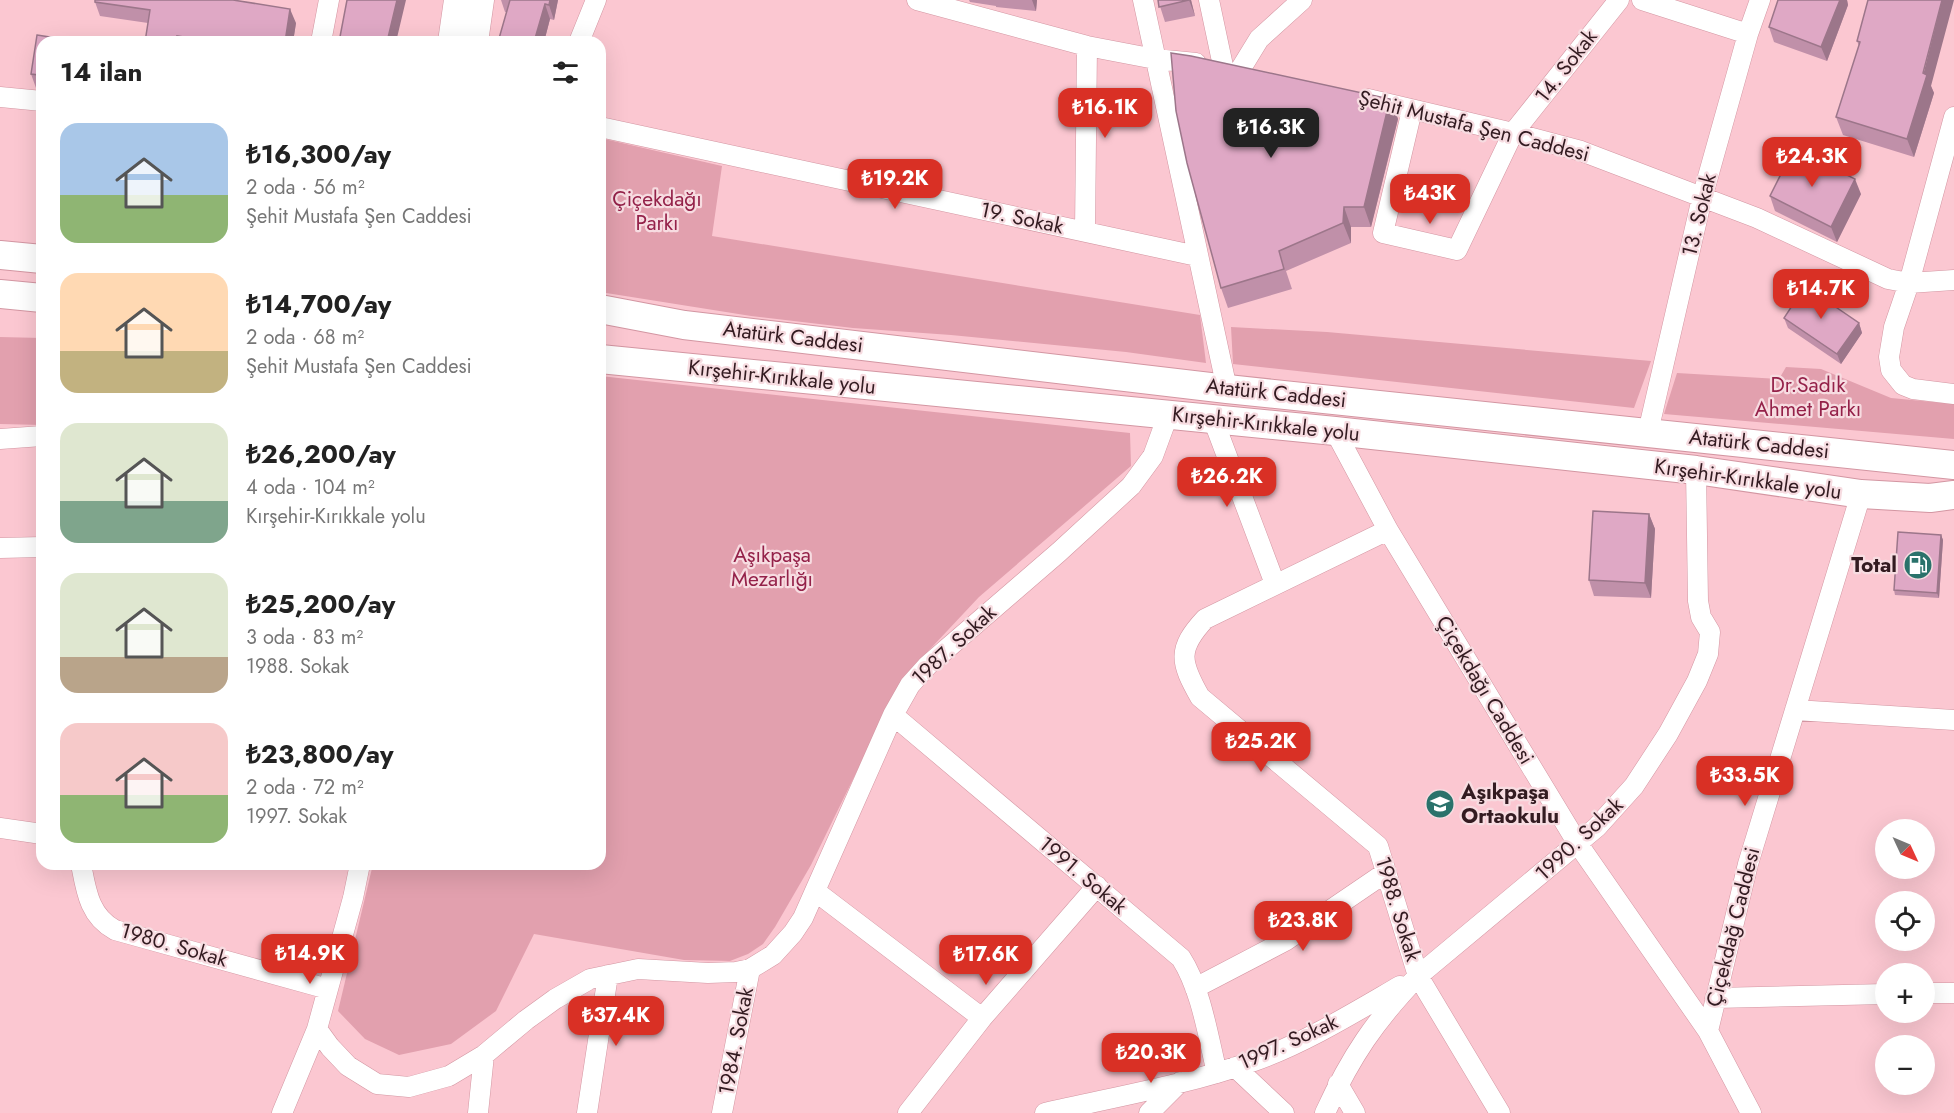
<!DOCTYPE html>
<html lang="tr">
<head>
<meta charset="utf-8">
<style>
  body { margin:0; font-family:Jost,sans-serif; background:#f2f2f2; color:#222; height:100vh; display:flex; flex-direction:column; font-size:22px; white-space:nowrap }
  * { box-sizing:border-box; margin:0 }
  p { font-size:20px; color:#767676 }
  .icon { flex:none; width:33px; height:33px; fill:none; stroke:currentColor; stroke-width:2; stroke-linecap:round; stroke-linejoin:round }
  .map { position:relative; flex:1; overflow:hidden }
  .side { position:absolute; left:36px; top:36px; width:570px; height:834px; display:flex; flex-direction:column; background:#fff; border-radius:18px; box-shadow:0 6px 24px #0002 }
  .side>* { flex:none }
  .needle { width:39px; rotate:134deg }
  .controls { position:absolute; left:1875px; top:819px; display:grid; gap:12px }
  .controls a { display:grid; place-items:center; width:60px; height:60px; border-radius:50%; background:#fff; box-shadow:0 6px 24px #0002; font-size:30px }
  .price { position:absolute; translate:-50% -51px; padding:0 14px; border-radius:12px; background:#d93025; color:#fff; font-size:20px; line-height:39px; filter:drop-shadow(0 2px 3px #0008) }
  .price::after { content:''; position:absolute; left:50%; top:36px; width:18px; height:14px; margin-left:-9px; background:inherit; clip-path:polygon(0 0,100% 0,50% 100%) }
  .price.current { background:#222; color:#fff }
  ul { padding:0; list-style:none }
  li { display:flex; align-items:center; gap:18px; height:150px; padding:0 24px }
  li span { display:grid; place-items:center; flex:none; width:168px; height:120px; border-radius:18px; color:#555 }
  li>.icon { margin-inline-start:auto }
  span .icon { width:72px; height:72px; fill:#fffc; stroke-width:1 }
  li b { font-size:26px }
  h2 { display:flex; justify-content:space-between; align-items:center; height:72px; padding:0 24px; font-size:26px }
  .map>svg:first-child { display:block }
  .green { fill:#e2a0ae }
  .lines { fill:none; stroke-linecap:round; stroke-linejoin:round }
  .minor-casing { stroke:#d396a2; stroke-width:21 }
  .major-casing { stroke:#d396a2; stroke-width:27 }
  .highway-casing { stroke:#d396a2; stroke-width:30 }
  .minor { stroke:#fff; stroke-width:20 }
  .major { stroke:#fff; stroke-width:26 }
  .highway { stroke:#fff; stroke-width:28 }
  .wall { fill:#c090a9 }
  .shaded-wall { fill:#9c768a }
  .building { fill:#dfa8c5; stroke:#9c768a; stroke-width:1.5 }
  .labels { text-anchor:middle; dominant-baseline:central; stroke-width:4.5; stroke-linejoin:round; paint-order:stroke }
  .street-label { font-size:21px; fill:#331b21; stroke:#f7dce1 }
  .park-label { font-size:21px; fill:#942149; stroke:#f7dce1 }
  .poi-label { font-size:21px; font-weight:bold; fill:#331b21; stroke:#f7dce1; text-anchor:end }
</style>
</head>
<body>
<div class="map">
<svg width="1954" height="1113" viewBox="0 0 1954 1113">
  <rect width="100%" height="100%" fill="#fbc7d1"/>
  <path class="green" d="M600 138 722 166 712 236 1200 315 1206 363 1126 352 951 335 853 328 751 316 600 292Z
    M1231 327 1327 332 1651 361 1634 408 1233 364Z
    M0 337 42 338V425L0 424Z
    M1786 367 1821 369 1891 398 1954 404V439L1664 414 1677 373 1779 379Z
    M600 376 1130 433 1131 466 979 597 902 679 811 865 775 927 763 944 748 954 730 961 684 960 534 934 496 1011 451 1044 399 1055 365 1039 338 1011 373 864H600Z"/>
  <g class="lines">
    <g class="minor-casing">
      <path id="minor" d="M917 0 1087 46 1155 59 1196 63
        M1143 0 1227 389
        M1209 0 1223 66
        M1642 0 1748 34
        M321 42 329 0
        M579 42 596 0
        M1240 70 1259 39 1302 0
        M0 97 42 101
        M1368 99 1513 133 1581 151 1757 218 1888 279 1909 283 1954 280
        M1412 110 1383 233 1457 250 1513 133 1619 0
        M1954 117 1909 283 1894 327 1889 357 1891 370 1903 385 1913 389 1954 394
        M600 127 1197 256
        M1085 231 1087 46
        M1213 419 1275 584
        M1335 431 1388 530 1578 844 1708 1031
        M1648 432 1702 198 1748 34 1760 0
        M0 439 42 436
        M1388 530 1205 619C1177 649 1180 662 1200 697L1378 846 1418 976 1500 1113
        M0 548 42 547
        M1795 710 1954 720
        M893 715 1181 958C1201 989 1208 1036 1217 1073
        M0 828 42 834
        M81 864C86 890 89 916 115 930L328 989
        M815 891 982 1018
        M1195 988 1285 941 1385 873
        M1924 993H1954
        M1715 998 1886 994
        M317 1029 330 1047 348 1066 377 1084 409 1087 449 1076 484 1055 526 1020 555 999 590 979 638 969 708 973 736 972 750 969 773 955 793 933 803 918 893 715 910 685 928 665 1059 552 1131 486 1153 456 1168 415
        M1235 1067 1284 1113
        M1338 1084 1355 1113
        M282 1113 317 1029 353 898 360 864
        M478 1113 484 1055
        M587 1113 608 975
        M722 1113 750 969
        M908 1113 982 1018 1097 886
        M1045 1113C1114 1097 1186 1085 1254 1061 1303 1044 1355 1012 1400 986
        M1149 1113 1180 1082
        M1325 1113C1351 1056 1375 1021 1418 976L1597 827 1634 786 1668 734 1697 681 1708 654 1710 632 1701 617 1698 601 1696 470
        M1751 1113 1708 1031 1748 864 1861 494"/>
    </g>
    <g class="major-casing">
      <path id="major" d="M451 42 457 0
        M475 42 481 0"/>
    </g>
    <g class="highway-casing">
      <path id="highway" d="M0 255 42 259
        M0 294 42 298
        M600 309 684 325 1227 389 1954 465
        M600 359 1335 431 1696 470 1861 494 1930 498 1954 495"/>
    </g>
    <use href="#minor" class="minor"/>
    <use href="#major" class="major"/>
    <use href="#highway" class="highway"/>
  </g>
  <path class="wall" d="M501 0H558L554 20 550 19 544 42H498L507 12H505Z
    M969 0H1037L1036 11 996 7V6L970 2Z
    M1158 0H1191L1195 16 1165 22Z
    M1778 0H1847L1848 5 1827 61 1774 42 1769 27Z
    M1868 0 1931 86 1934 93 1914 157 1843 135 1836 117 1859 46 1857 41Z
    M95 2 296 23 293 42H145L148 23 100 16Z
    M42 42V89L36 88 31 74Z
    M1390 99 1398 119 1371 227H1351V243L1286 271 1292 289 1228 308 1221 288Z
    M1861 194 1837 242 1775 211 1770 196Z
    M1784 318 1859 323 1862 333 1841 364 1788 328Z
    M1649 514 1655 529 1651 598 1594 596 1589 580Z
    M1941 535 1943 540 1939 598 1895 595 1894 590Z"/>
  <path class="shaded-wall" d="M397 0H406L396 42H387Z
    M550 0H558L554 20 549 5Z
    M1032 0H1037L1036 11Z
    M1189 0H1191L1195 16Z
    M1840 0H1847L1848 5 1827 61 1821 47Z
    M1942 0H1954L1931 86 1934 93 1914 157 1907 139Z
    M545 4 550 19 544 42H534Z
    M290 9 296 23 293 42H285Z
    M1390 99 1398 119 1371 227 1364 207Z
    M1855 179 1861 194 1837 242 1831 227Z
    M1344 207 1351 227V243L1343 223Z
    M1859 323 1862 333 1841 364 1837 354Z
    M1649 514 1655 529 1651 598 1645 583Z
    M1941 535 1943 540 1939 598 1937 593Z"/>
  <path class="building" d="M95 0H233L290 9 285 42H207V41L177 36V42H145L150 10 95 2Z
    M347 0H397L387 42 383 41 382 42H339Z
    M510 0H550L549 5 545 4 534 42H498Z
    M1158 0H1189L1159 7Z
    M1778 0H1840L1821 47 1769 27Z
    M1868 0H1942L1923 73 1927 75 1907 139 1836 117 1860 42 1857 41Z
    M37 35 82 42H42V77L39 75 31 74Z
    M91 37 126 42H91Z
    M1171 53 1191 56 1390 99 1364 207H1344L1343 223 1279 251 1284 269 1221 288 1187 163 1176 111Z
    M1794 148 1855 179 1831 227 1770 196Z
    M1805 286 1859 323 1837 354 1784 318Z
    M1593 511 1649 514 1645 583 1589 580Z
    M1898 532 1941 535 1937 593 1894 590Z"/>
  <defs>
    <g id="fuel-disc" transform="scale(1.5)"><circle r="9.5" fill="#2a726b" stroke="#f7dce1"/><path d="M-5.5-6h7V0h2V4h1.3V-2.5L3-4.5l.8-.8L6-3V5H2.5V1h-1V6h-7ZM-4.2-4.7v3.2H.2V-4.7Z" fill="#fff"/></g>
    <g id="school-disc" transform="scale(1.5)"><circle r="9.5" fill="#2a726b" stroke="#f7dce1"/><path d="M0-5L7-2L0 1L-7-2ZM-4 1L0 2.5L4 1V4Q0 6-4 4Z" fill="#fff"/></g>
  </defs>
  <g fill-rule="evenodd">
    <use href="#fuel-disc" x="1918" y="565"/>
    <use href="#school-disc" x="1440" y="804"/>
  </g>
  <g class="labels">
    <g class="street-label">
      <text transform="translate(1566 66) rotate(-52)">14. Sokak</text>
      <text transform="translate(1474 126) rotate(14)">Şehit Mustafa Şen Caddesi</text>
      <text transform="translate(1699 215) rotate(-76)">13. Sokak</text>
      <text transform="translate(1022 218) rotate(12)">19. Sokak</text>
      <text transform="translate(793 337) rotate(7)">Atatürk Caddesi</text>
      <text transform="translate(782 377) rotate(6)">Kırşehir-Kırıkkale yolu</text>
      <text transform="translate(1276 393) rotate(6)">Atatürk Caddesi</text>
      <text transform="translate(1266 424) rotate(6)">Kırşehir-Kırıkkale yolu</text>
      <text transform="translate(1759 444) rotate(6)">Atatürk Caddesi</text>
      <text transform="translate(1748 479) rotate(8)">Kırşehir-Kırıkkale yolu</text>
      <text transform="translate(954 645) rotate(-43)">1987. Sokak</text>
      <text transform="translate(1485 690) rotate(59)">Çiçekdağı Caddesi</text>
      <text transform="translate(1579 839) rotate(-43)">1990. Sokak</text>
      <text transform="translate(1083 875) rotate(40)">1991. Sokak</text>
      <text transform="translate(1398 909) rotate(73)">1988. Sokak</text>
      <text transform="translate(1733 927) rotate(-76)">Çiçekdağ Caddesi</text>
      <text transform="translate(174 945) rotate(16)">1980. Sokak</text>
      <text transform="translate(736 1041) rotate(-79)">1984. Sokak</text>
      <text transform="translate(1288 1042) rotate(-24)">1997. Sokak</text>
    </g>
    <g class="park-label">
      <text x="657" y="199">Çiçekdağı<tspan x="657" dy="24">Parkı</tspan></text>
      <text x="1808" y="385">Dr.Sadık<tspan x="1808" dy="24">Ahmet Parkı</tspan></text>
      <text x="772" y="555">Aşıkpaşa<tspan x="772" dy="24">Mezarlığı</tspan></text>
    </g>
    <g class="poi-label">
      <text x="1897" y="565">Total</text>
      <text x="1461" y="792" text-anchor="start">Aşıkpaşa<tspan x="1461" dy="24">Ortaokulu</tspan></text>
    </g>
  </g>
</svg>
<div class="controls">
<a><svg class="needle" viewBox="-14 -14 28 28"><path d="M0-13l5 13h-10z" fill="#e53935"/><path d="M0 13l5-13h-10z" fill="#767676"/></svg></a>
<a><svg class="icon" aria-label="locate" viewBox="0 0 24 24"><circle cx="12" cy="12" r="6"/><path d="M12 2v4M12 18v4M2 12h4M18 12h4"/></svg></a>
<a>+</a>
<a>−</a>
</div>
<b class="price" style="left:1105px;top:139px">₺16.1K</b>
<b class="price current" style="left:1271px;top:159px">₺16.3K</b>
<b class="price" style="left:1812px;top:188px">₺24.3K</b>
<b class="price" style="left:895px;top:210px">₺19.2K</b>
<b class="price" style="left:1430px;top:225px">₺43K</b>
<b class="price" style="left:1821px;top:320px">₺14.7K</b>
<b class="price" style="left:1227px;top:508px">₺26.2K</b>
<b class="price" style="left:1261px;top:773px">₺25.2K</b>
<b class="price" style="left:1745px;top:807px">₺33.5K</b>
<b class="price" style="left:1303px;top:952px">₺23.8K</b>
<b class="price" style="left:310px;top:985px">₺14.9K</b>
<b class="price" style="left:986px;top:986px">₺17.6K</b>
<b class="price" style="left:616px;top:1047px">₺37.4K</b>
<b class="price" style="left:1151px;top:1084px">₺20.3K</b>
<section class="side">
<h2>14 ilan<svg class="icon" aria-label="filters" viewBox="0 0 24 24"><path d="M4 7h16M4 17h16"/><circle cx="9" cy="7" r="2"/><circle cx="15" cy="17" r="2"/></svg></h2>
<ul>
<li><span style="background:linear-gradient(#a9c7e8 60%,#8fb573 0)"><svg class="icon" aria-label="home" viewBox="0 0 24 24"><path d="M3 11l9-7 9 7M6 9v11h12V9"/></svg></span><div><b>₺16,300/ay</b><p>2 oda · 56 m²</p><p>Şehit Mustafa Şen Caddesi</p></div></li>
<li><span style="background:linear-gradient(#ffd9b3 65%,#c2b280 0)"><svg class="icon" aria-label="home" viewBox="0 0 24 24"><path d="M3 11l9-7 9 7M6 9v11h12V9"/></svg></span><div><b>₺14,700/ay</b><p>2 oda · 68 m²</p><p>Şehit Mustafa Şen Caddesi</p></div></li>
<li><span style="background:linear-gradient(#dfe7d0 65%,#7fa58c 0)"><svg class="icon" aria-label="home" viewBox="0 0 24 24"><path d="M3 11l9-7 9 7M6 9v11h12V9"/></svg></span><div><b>₺26,200/ay</b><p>4 oda · 104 m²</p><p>Kırşehir-Kırıkkale yolu</p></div></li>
<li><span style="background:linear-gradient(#dfe7d0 70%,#b9a48a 0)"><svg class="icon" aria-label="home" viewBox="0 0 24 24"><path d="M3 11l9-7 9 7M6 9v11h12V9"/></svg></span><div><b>₺25,200/ay</b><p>3 oda · 83 m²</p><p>1988. Sokak</p></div></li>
<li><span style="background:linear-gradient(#f6c9c9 60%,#8fb573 0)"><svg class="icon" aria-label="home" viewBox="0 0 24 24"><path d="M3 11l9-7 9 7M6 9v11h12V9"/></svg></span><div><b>₺23,800/ay</b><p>2 oda · 72 m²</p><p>1997. Sokak</p></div></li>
</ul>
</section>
</div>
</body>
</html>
